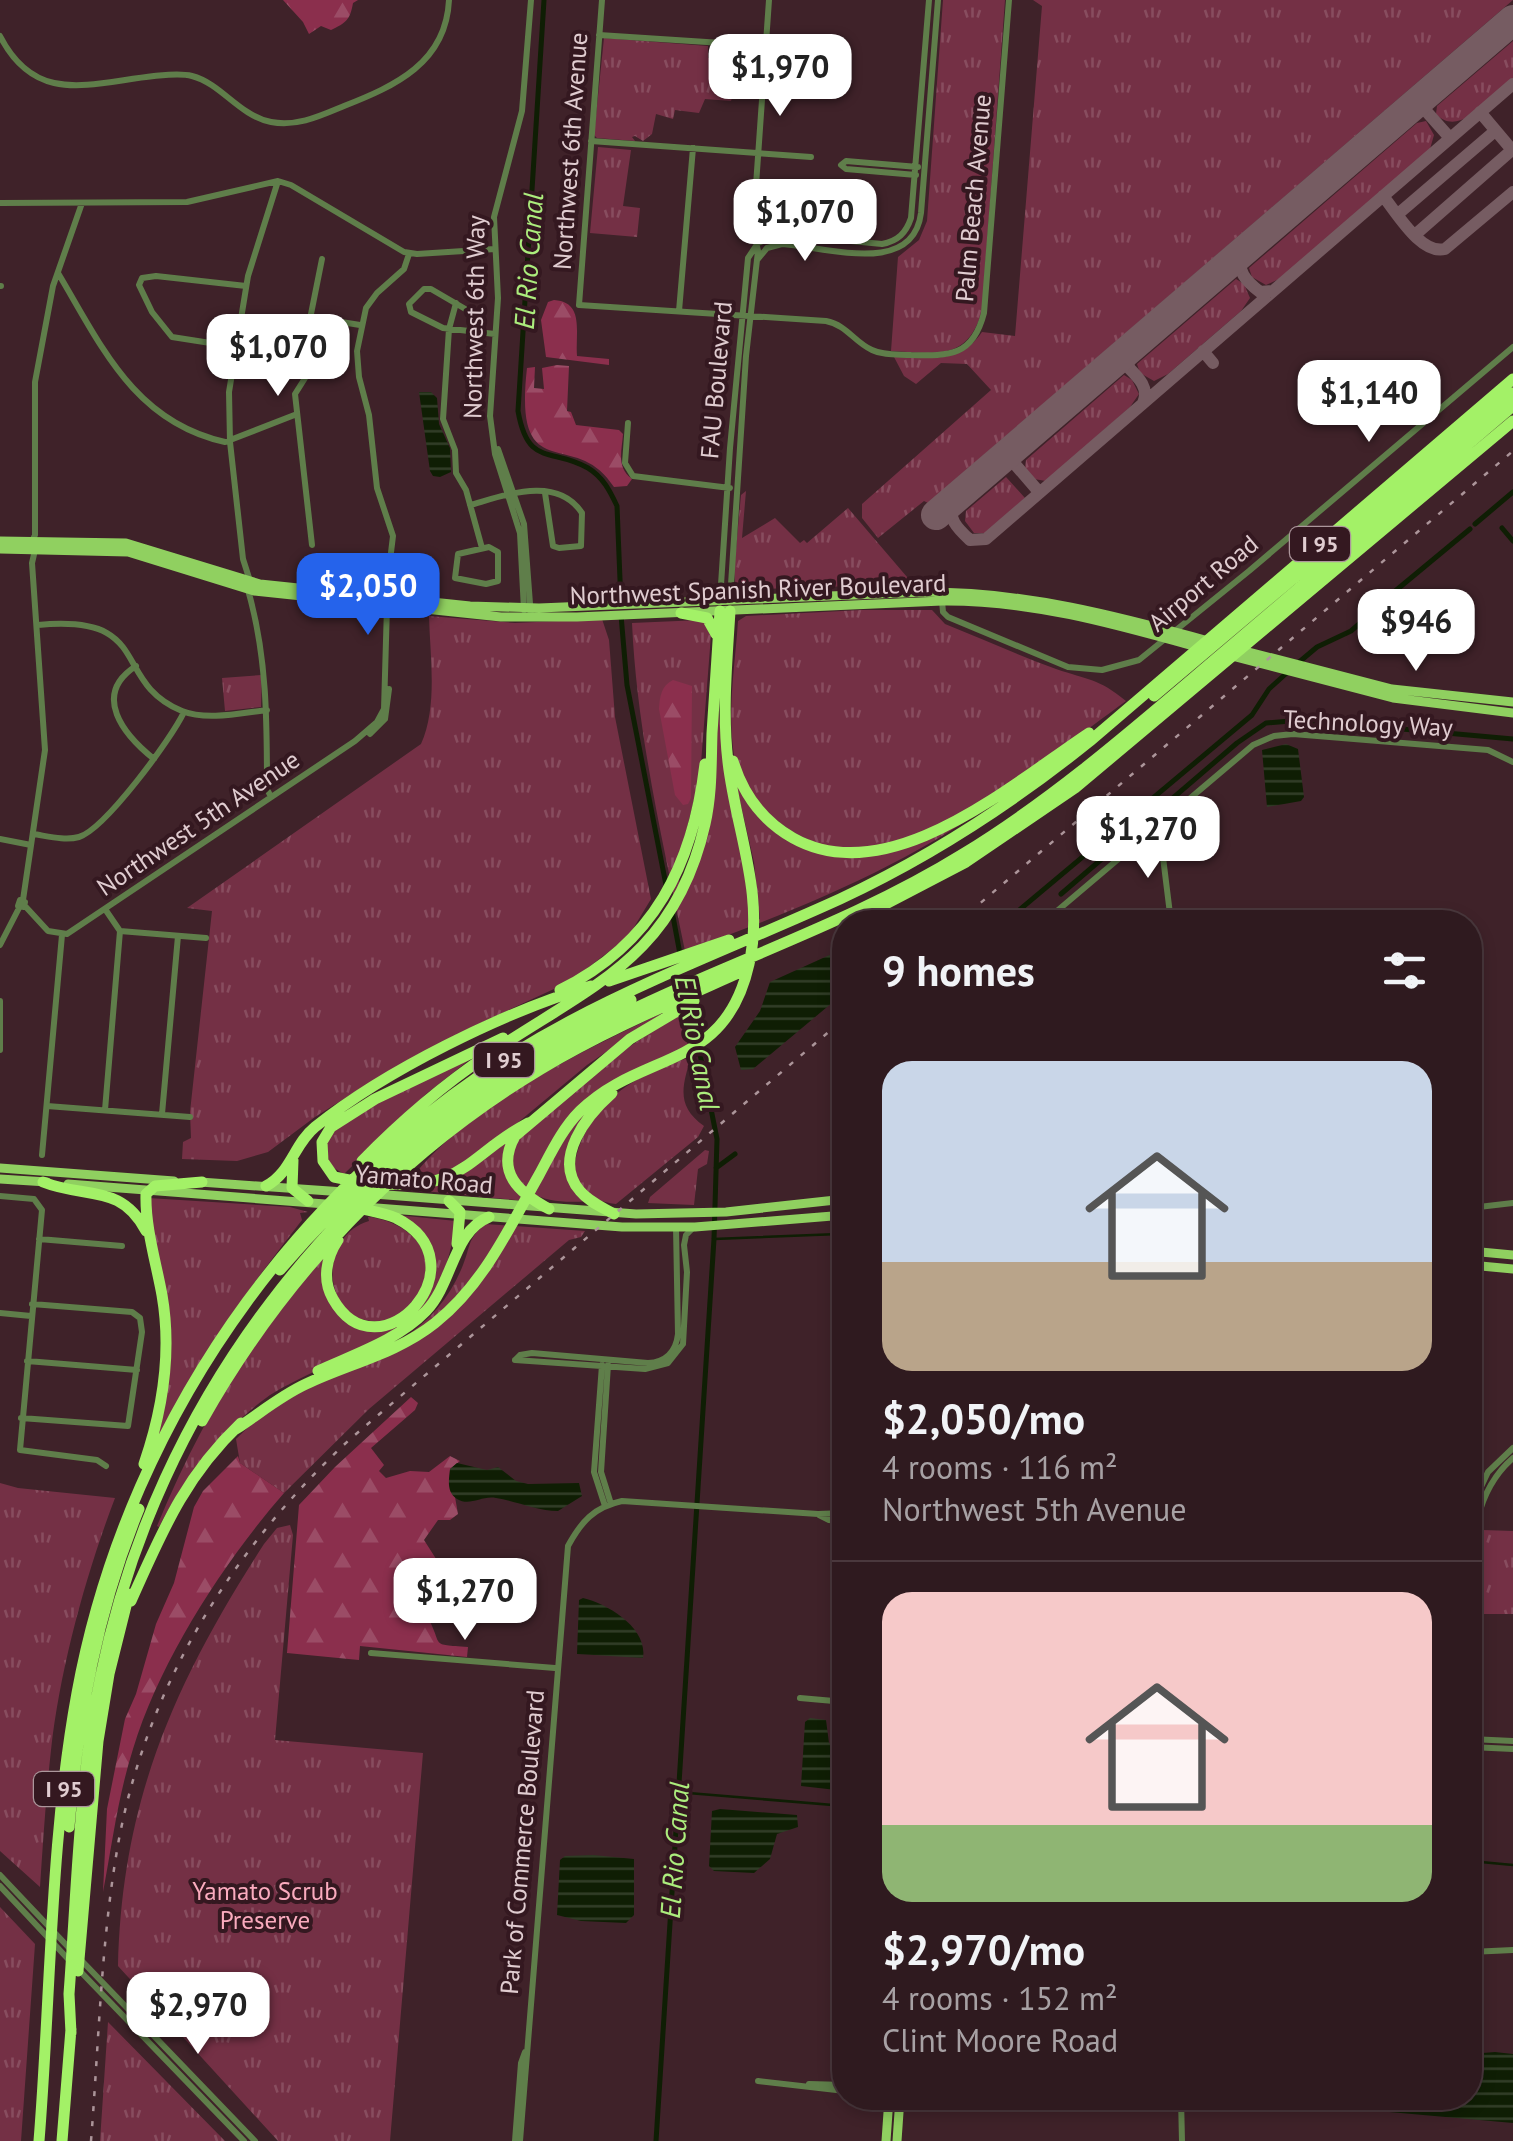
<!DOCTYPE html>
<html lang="en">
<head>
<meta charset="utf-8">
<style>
  body { margin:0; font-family:"PT Sans",sans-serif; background:#372328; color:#f1f3f6; height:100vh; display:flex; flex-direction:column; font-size:38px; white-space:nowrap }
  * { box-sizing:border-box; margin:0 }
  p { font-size:32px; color:#a7a1a4 }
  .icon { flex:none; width:55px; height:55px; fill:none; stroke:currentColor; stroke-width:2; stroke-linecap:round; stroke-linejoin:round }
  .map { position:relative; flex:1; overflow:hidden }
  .side { position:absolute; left:832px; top:910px; width:650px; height:1200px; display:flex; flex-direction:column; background:#2f1a1f; border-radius:40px; box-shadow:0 5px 15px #0003,0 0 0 2px #4a383d }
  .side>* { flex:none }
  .price { position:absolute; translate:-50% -85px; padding:0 22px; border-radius:20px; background:#fff; color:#222; font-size:32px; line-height:65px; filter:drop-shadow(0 2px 5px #0008) }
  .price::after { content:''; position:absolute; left:50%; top:60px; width:30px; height:22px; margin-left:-15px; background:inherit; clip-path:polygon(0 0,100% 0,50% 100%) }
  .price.active { background:#2563eb; color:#fff }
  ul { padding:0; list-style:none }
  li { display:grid; align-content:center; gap:20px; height:530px; padding:0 50px }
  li+li { border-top:2px solid #4a383d }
  li span { display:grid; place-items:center; height:310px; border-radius:30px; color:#555 }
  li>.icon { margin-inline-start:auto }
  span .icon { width:180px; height:180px; fill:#fffc; stroke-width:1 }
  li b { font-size:42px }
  h2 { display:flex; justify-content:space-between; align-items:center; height:120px; padding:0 50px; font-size:42px }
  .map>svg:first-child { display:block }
  .grass { fill:url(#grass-tufts) }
  .forest { fill:url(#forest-firs) }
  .water { fill:url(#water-rules) }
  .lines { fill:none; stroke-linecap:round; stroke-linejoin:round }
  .stream { stroke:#0f1e04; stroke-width:2.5 }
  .canal { stroke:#0f1e04; stroke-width:5 }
  .taxiway { stroke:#765c62; stroke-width:12 }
  .runway { stroke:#765c62; stroke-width:30 }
  .minor { stroke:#5f7e4a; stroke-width:6 }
  .major { stroke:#90d060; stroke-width:9 }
  .highway { stroke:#a3f167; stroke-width:11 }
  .rail { stroke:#ac959a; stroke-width:2.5; stroke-dasharray:5 10; stroke-linecap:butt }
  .labels { text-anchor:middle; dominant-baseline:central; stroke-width:8; stroke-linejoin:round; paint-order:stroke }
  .shield { fill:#341820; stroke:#ac969b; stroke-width:2.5 }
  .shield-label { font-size:22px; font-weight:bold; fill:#e0ccd0 }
  .street-label { font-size:25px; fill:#e0ccd0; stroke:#341820 }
  .park-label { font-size:25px; fill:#faabbe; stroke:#341820 }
  .water-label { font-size:28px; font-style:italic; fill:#aced7d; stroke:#341820 }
</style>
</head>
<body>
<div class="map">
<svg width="1513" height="2141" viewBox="0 0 1513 2141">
  <defs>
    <pattern id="grass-tufts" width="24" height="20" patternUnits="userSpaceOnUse" patternTransform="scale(2.5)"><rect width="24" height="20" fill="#743045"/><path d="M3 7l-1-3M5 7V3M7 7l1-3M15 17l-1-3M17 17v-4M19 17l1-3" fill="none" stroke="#884d5f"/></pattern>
    <pattern id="forest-firs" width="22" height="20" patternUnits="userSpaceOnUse" patternTransform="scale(2.5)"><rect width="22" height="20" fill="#8b2f4d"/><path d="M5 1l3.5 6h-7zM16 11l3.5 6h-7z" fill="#9b4c66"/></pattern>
    <pattern id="water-rules" width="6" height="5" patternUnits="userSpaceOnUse" patternTransform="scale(2.5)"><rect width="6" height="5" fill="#0f1e04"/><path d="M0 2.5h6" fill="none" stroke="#323e28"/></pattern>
  </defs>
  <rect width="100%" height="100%" fill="#3f2229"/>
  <path class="grass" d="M943 0H1005L982 311C967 362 935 353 891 351L898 257 919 240 927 221Z
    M1033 0H1513L928 503 924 501 878 538 862 518V504L991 390 967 364 941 363 916 384 904 376 894 357C929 358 960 364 982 332L1015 336 1042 6Z
    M604 38 708 46V58H756L757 48 760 49 761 83 756 88H735L731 101 705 99 699 113 675 110 673 119 656 114 652 134 643 141 635 136 632 137 635 141 597 138 594 135Z
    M1513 41V80C1494 96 1459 139 1436 114L1437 106Z
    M1426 121 1434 135 1430 149 1281 278 1266 285 1252 277 1249 268 1417 123Z
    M598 147 631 150 623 206 640 208 637 237 590 233Z
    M1236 279 1244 284 1250 298 1241 311 1168 374 1154 381 1140 373 1137 364Z
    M1124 375 1132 380 1139 394 1130 407 1046 481 1034 479 1025 469 1026 460Z
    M1006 477 1025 498 985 533H974L965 521 966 511Z
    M746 491 742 538 775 518 800 543 804 540 807 543 848 508 913 584 736 590 734 570 741 495Z
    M861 610H932L945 624C982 639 1018 655 1056 669 1088 680 1098 678 1126 701 1067 744 928 853 857 850 831 849 807 842 786 827 764 812 739 783 734 755 727 710 735 667 738 621L746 616Z
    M429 616 515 623 602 619 609 640 615 717 651 899 628 937 569 982 485 1021 366 1085 315 1117 268 1152 237 1161 182 1159 183 1142 191 1138 190 1112 212 911 187 908 421 744C438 706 430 657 429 616Z
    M701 620 707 623 711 635 700 776 677 867 682 897 699 860 717 699 726 773 745 868 750 924 760 919 754 862 734 775 761 816 835 856C899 862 955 820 1010 791 909 865 803 908 685 951 663 842 637 733 632 623Z
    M262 675 261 707 225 711 222 678Z
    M664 1012 587 1065 474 1159 455 1171 411 1180 424 1175 419 1169C477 1101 585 1050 664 1012Z
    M680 1013 684 1019 688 1046C645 1066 592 1086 564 1125 550 1144 540 1166 529 1186L535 1188 571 1126 604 1096C584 1132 544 1158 587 1201 544 1206 494 1190 519 1137L617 1055Z
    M478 1053 426 1094 344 1174 329 1165 326 1138 362 1110Z
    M691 1057C682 1087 676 1106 704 1126L698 1137 616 1204C546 1195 580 1128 613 1097 632 1079 666 1065 691 1057Z
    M507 1139C506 1165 503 1183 526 1201L404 1189 420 1188Z
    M705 1150 709 1151 707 1164 698 1169 694 1205 648 1203 650 1197Z
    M148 1198 290 1207 308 1212 300 1213 302 1220C246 1292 194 1362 156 1446L168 1361Z
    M397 1215 456 1221C451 1252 444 1282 425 1307 401 1339 306 1370 266 1398 221 1431 184 1477 159 1527L157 1526C199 1425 253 1332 326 1250L328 1252C321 1270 322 1287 333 1304 371 1363 463 1305 424 1242 417 1231 406 1223 397 1215Z
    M368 1217C393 1219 425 1236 426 1265 426 1275 422 1288 421 1298 411 1305 399 1318 388 1320 322 1333 314 1237 369 1221Z
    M485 1224 585 1231 581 1237 569 1240 369 1409 284 1493 240 1463 236 1439 259 1417 283 1400 432 1330 487 1260 440 1315 402 1339C430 1321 451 1296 463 1265 471 1245 467 1240 485 1224Z
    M0 1483 18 1488 115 1498C86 1574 60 1668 51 1750 46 1795 43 1842 40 1887L0 1851Z
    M290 1525 293 1535 275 1740 423 1753 390 2141H278L118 1966C122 1799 175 1682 264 1544L277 1528Z
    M1482 1530 1513 1531V1614H1476Z
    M0 1907 35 1944 21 2141H0Z
    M108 2022 225 2141H100Z"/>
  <path class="forest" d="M283 0H358L353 3C350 20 346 23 331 30L321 26 309 34 303 22Z
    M554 300C585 302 575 333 577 356L609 359V365L546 357 541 320 548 302Z
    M557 365 569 366 567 411 571 412 576 425 619 430 623 434C622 450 616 468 632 479L627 486 614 487C575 425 513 491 527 368L535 367 534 388 544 389 542 368Z
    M673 680 692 686 691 798 688 804 683 805 675 795 659 709C660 696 661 686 673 680Z
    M411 1397 418 1403 415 1410 371 1448 384 1465 379 1471 386 1478 410 1471 429 1472 450 1456 460 1461 450 1469 458 1514 450 1520H438L424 1540 447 1576 441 1581 443 1588 423 1577 412 1589C415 1601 422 1607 428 1618 444 1647 428 1644 468 1647L467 1657 360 1646 359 1660 287 1653 299 1505 335 1467Z
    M238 1456 240 1463 284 1493C223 1563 160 1660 133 1749 118 1796 112 1845 103 1892L107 1809 125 1719 136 1694 156 1624 174 1583 194 1507 203 1491Z"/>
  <path class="water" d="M419 392H431L437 398 439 424 450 448 451 472 440 477 433 476 430 471Z
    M1286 744 1298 749 1304 797 1301 801 1267 807 1262 750Z
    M845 948V992L753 1069 741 1070 735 1047 760 1011 770 982Z
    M457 1463 487 1470 498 1467 516 1481 528 1484 579 1483 582 1496 558 1511C537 1511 516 1501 496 1498 482 1495 470 1507 457 1499 446 1492 449 1479 450 1469Z
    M583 1598C608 1604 648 1628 643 1658L577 1654 579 1600Z
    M810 1718 826 1720 829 1743 841 1747 845 1791 801 1786 805 1722Z
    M720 1809 797 1815 798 1827 777 1834 770 1859 754 1873 714 1871 709 1866 712 1811Z
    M593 1855 634 1859V1915L626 1923 581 1921 557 1915 560 1860 565 1856Z
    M1495 2052 1513 2054V2123L1288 2103 1285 2099 1470 2098V2054Z"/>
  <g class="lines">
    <path class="stream" d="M714 1239 839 1234
      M676 1792 845 1806
      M1470 1861 1513 1865"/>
    <path class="canal" d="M544 0 518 411C528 468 552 447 588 468 603 477 610 491 617 506L621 604
      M1475 524 1513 492
      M1502 528 1513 541
      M1394 592 1470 529
      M621 615 627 685 666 885
      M1298 663 1317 647 1351 631 1382 604
      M1061 894 1237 743 1266 723 1302 720 1513 739
      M672 911 680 954
      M1005 922 1252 715 1269 689 1290 670
      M716 1168 735 1154
      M656 2141 714 1239 717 1139 690 1004"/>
    <path class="taxiway" d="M1418 102 1450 138
      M1480 112 1513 151
      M1383 196C1397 213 1421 255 1445 249L1513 192
      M1398 214 1495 131
      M1416 234 1512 150
      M1242 253C1235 270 1247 282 1260 292L1272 291
      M1129 350 1126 360 1130 369
      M1203 351 1213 363
      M1111 366H1127C1138 377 1150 388 1143 403
      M1007 455 1039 492
      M955 500C945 517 958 529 970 540L986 539 1513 84"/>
    <path class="runway" d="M936 515 1513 20"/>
    <path class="minor" d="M602 0 579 305 826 321C847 325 854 342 872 350 884 356 899 354 911 355 950 356 973 356 984 313L1009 0
      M599 35 766 46
      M0 36C36 106 90 83 154 76 166 75 180 73 192 76 222 84 238 115 271 122 297 127 320 116 344 106 395 86 446 63 449 0
      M591 141 811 157
      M916 175 846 169 841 165 846 161 918 167
      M0 203 187 202 278 181 291 185 404 252 417 254 495 249
      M757 260 767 248 782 244C826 247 913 277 921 213L938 0
      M58 273C101 345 134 422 225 442L297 414
      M0 286H1
      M456 303 449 329 443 419 455 450 456 473 466 490 482 548
      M679 311 693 148
      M310 317 360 325
      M479 317 431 289H424L409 304 411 312 443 328 495 334
      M236 347 172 337 152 312 139 285 142 278 156 276 246 286
      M628 423 625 463 633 476 730 488
      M498 449 524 524 531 617
      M470 505C506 495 557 475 582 513L581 546 559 548 553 546 545 493
      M32 541 35 535V382L53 286 82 203
      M312 545 295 394 307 375 306 339 322 259
      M489 547 498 552V581L486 584 455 578 458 554Z
      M388 577 393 536 377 488 369 415 359 377 357 351 366 308 377 293 404 269 409 254
      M250 581 243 559 230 442 229 392 248 276 278 181
      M248 590C267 656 267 721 267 789L271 797
      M720 600 730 448 748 258 758 243 779 234 882 244C898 241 906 233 911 218L929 0
      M730 600 746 356 758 251 753 228 769 0
      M942 601 943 612 948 617 1068 667 1102 670 1139 660 1249 571 1513 347
      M524 610 520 533 495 454 490 416 498 298 494 217 522 111 531 0
      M38 625C155 614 110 681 182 711 207 721 241 713 267 710
      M136 666C91 695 124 735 154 759
      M370 734 385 719 389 689
      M1154 828 1161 841 1171 922
      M33 834C47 836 65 841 79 837 105 829 172 738 184 712
      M0 839 31 845
      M20 900 25 902 24 907 18 906Z
      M23 900 45 750 32 563 35 550
      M25 906 48 931 67 934 355 741 377 722 384 709 387 606
      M105 909 120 931 206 938
      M1044 922 1253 745 1274 736 1293 734 1488 750 1513 762
      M0 945 19 908
      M0 1001V1050
      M47 1106 190 1117
      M105 1110 120 931
      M162 1114 178 936
      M42 1155 62 935
      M0 1196 34 1199 42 1210 20 1450 97 1460 106 1466
      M1470 1208 1513 1203
      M39 1239 122 1246
      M0 1313 31 1316
      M516 1359 520 1355 532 1353 648 1363C666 1362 676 1351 678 1334L676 1227
      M515 1360 645 1369 668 1363 683 1344 687 1272 684 1245 686 1235 693 1228
      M27 1361 137 1370
      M602 1365 594 1472 605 1506
      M608 1365 601 1472 611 1504
      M21 1418 128 1426 142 1332 140 1318 132 1312 32 1304
      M1470 1510 1488 1472 1513 1448
      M819 1515 829 1520 845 1522
      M1470 1614C1473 1559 1467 1498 1513 1458
      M371 1653 555 1668
      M800 1698 845 1702
      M1470 1739 1513 1741
      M1470 1747 1513 1749
      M0 1875 71 1950
      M0 1886 69 1960
      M1470 1952 1513 1950
      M80 1959 255 2141
      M78 1969 244 2141
      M758 2081 845 2091
      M809 2084 845 2085
      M966 2098 1028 2103
      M1181 2098 1182 2141
      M515 2141 521 2063 525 2052
      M520 2141 568 1546C581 1522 594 1507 622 1501L818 1514 845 1513"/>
    <path class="major" d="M0 541 126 543 260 584 470 606 539 608 927 592C1026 592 1117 616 1212 642
      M0 549 128 552 254 591 501 617H577L942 601C1032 600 1118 625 1204 649
      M1237 649 1392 689 1513 702
      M1228 655 1393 698 1513 713
      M0 1168 174 1181
      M0 1179 47 1182
      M200 1182 344 1192
      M68 1184 622 1227H695L845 1215
      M374 1194 636 1214 726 1212 845 1199
      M1470 1251 1513 1255
      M1470 1265 1513 1269
      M886 2141 889 2098
      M897 2141 900 2098"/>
    <path class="highway" d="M681 613 707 618 716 634
      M1154 696 1513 393
      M733 761C743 794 763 821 793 838 889 892 1012 784 1089 733
      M851 922 966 862 1075 788 1513 421
      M609 981 729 940
      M560 990C654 943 693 865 705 764
      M612 1093C587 1115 552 1159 580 1191 589 1202 602 1207 614 1214
      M293 1160 292 1188 308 1201
      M362 1161C401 1121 443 1085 489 1054 590 986 675 958 705 824 712 793 711 763 712 733 715 692 717 652 720 611
      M354 1181 334 1177 323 1161 322 1142 331 1127 375 1099 503 1038
      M43 1182C85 1199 121 1183 146 1231
      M388 1184C463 1190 470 1154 528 1123
      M266 1186C291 1173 294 1144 315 1127 386 1070 504 1012 591 986
      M449 1201 460 1212 457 1244
      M549 1209C519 1193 495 1172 515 1136L630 1039 694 1001
      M338 1240C326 1258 322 1280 333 1299 379 1380 486 1263 396 1218 384 1213 370 1211 358 1208
      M280 1270C378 1155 494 1066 631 1000
      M318 1371C355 1354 398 1340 426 1311 453 1283 453 1231 489 1217
      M202 1421C283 1277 399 1154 541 1069 606 1030 676 1001 745 970
      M236 1429C259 1414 280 1396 306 1384 350 1363 396 1354 435 1323 484 1284 509 1228 539 1175 551 1153 562 1129 580 1111 642 1050 725 1072 749 964 765 894 736 831 728 762 722 712 727 661 730 611
      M144 1464C163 1409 172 1353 162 1295 156 1262 145 1227 146 1194L155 1186 202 1182
      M131 1601C162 1532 184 1477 241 1423
      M69 1827C78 1717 97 1611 139 1509
      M78 1971 98 1741 109 1674 129 1594
      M71 2033 69 1994C77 1888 79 1779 101 1675 157 1401 336 1170 580 1036 704 969 842 929 963 854 1058 796 1140 723 1225 651 1321 569 1417 488 1513 406
      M39 2141C51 1992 50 1840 77 1693 129 1409 315 1156 570 1021 657 975 750 940 840 899 930 857 1013 803 1090 741L1513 379
      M62 2141 71 2029"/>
    <path class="rail" d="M958 922 1513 451
      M91 2141C99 2041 101 1938 119 1839 149 1682 233 1548 349 1440L845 1018"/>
  </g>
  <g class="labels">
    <g class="shield">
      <rect x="1290" y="527" width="60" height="34" rx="8"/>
      <rect x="474" y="1043" width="60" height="34" rx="8"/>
      <rect x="34" y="1772" width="60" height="34" rx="8"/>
    </g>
    <g class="shield-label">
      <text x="1320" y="544">I 95</text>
      <text x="504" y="1060">I 95</text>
      <text x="64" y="1789">I 95</text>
    </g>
    <g class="street-label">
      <text transform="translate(570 151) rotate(-86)">Northwest 6th Avenue</text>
      <text transform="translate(973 198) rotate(-85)">Palm Beach Avenue</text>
      <text transform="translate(474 317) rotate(-89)">Northwest 6th Way</text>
      <text transform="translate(716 380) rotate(-85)">FAU Boulevard</text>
      <text transform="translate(1203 583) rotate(-40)">Airport Road</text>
      <text transform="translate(758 589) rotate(-2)">Northwest Spanish River Boulevard</text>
      <text transform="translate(1368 723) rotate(3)">Technology Way</text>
      <text transform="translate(198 823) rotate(-34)">Northwest 5th Avenue</text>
      <text transform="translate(424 1179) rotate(5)">Yamato Road</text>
      <text transform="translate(522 1842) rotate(-85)">Park of Commerce Boulevard</text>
    </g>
    <g class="park-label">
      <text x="265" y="1891">Yamato Scrub<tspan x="265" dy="29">Preserve</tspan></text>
    </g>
    <g class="water-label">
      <text transform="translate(528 261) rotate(-86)">El Rio Canal</text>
      <text transform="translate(698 1043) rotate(79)">El Rio Canal</text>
      <text transform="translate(674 1850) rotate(-86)">El Rio Canal</text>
    </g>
  </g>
</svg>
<b class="price" style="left:780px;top:119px">$1,970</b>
<b class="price" style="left:805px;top:264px">$1,070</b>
<b class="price" style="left:278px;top:399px">$1,070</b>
<b class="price" style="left:1369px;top:445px">$1,140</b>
<b class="price active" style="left:368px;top:638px">$2,050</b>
<b class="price" style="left:1416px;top:674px">$946</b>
<b class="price" style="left:1148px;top:881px">$1,270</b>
<b class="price" style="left:465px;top:1643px">$1,270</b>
<b class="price" style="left:198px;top:2057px">$2,970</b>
<section class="side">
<h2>9 homes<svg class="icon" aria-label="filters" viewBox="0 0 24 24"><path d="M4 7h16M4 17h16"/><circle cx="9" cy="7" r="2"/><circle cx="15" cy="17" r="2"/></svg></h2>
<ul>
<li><span style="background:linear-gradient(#c9d6e8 65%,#b9a48a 0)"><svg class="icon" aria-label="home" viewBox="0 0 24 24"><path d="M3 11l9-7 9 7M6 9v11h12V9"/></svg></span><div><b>$2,050/mo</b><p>4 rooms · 116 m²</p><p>Northwest 5th Avenue</p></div></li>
<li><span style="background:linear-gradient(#f6c9c9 75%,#8fb573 0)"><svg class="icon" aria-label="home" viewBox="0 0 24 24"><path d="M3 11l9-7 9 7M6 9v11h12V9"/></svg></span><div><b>$2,970/mo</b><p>4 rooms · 152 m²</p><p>Clint Moore Road</p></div></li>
</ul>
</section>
</div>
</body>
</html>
